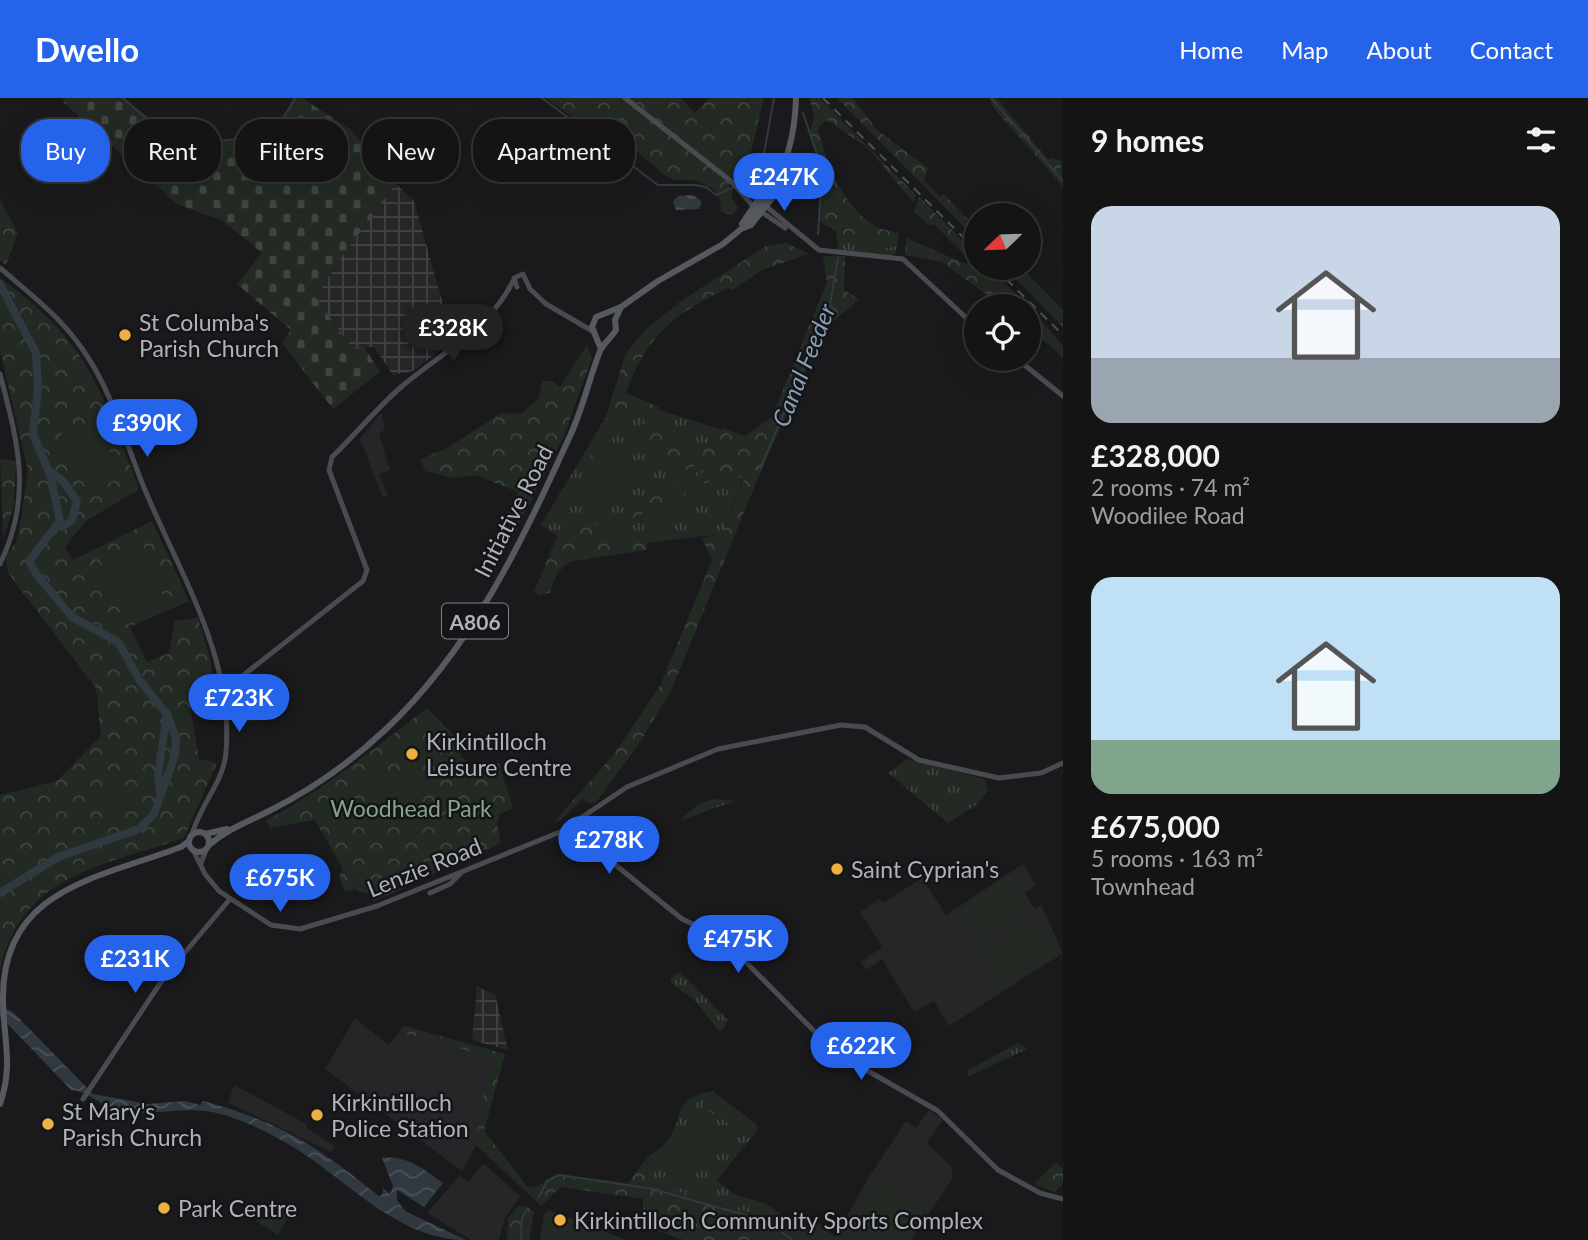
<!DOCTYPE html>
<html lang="en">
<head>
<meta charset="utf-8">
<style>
  body { margin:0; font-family:Lato,sans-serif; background:#1d1d1e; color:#f1f3f6; height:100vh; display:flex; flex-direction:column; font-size:26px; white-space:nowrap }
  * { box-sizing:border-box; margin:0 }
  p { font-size:23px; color:#9d9ea0 }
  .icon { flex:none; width:38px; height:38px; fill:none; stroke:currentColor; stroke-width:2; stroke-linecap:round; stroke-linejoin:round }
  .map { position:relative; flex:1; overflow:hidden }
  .sheet { display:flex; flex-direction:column; background:#141415; width:525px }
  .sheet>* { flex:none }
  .hud { position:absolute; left:21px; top:21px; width:665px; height:63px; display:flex; gap:14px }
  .needle { width:46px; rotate:247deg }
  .controls { position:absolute; left:964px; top:105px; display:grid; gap:14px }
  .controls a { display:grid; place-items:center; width:77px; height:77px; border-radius:50%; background:#141415; box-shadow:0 7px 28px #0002,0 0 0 2px #333334; font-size:35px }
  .price { position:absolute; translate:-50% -60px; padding:0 16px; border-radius:24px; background:#2563eb; color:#fff; font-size:23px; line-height:46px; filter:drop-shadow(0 2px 4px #0008) }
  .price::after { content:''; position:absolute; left:50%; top:42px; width:21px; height:16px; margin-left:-10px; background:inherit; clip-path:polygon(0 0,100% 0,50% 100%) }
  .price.selected { background:#222; color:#fff }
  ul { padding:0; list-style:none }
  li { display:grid; align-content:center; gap:14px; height:371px; padding:0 28px }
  li span { display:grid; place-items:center; height:217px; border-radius:21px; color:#555 }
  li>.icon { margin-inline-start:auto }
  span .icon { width:126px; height:126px; fill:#fffc; stroke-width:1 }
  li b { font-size:30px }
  h2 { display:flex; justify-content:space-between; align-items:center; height:84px; padding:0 28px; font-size:30px }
  .tag { padding:0 24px; border-radius:28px; background:#141415; box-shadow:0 7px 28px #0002,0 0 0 2px #333334; font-size:24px; line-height:63px }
  .tag.selected { background:#2563eb; color:#fff }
  header { display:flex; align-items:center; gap:42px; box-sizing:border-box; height:98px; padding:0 35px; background:#2563eb; color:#fff }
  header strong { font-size:33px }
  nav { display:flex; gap:38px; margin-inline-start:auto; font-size:24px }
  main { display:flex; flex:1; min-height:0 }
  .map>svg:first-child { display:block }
  .built { fill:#262629 }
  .industrial { fill:url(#industrial-grid) }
  .grass { fill:url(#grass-tufts) }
  .forest { fill:url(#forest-crowns) }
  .cemetery { fill:url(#cemetery-stones) }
  .garden { fill:#222a23 }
  .water { fill:url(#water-waves) }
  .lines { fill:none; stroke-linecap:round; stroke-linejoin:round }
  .stream { stroke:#303940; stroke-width:2 }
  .river { stroke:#303940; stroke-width:8 }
  .secondary { stroke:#494b51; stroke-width:5 }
  .primary { stroke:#575960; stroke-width:6 }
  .rail { stroke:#4e5056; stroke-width:2; stroke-dasharray:9 7; stroke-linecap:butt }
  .poi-dot { fill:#edb141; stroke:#151517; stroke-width:2.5 }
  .labels { text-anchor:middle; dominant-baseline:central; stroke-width:5; stroke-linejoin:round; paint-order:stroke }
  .shield { fill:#151517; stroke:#7f838a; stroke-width:2 }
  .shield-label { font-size:21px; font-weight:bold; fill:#adb2bb }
  .poi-label { font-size:23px; fill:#adb2bb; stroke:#151517; text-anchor:start }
  .street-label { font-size:23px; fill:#adb2bb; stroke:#151517 }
  .park-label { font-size:23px; fill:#85a586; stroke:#151517 }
  .water-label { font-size:24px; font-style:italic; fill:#869fb5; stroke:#151517 }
</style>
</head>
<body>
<header>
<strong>Dwello</strong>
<nav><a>Home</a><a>Map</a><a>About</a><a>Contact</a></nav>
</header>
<main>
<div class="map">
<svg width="1063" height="1142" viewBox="0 0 1063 1142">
  <defs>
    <pattern id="industrial-grid" width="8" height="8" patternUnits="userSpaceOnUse" patternTransform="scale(1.75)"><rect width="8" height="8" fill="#262629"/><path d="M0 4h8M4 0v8" fill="none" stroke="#434346"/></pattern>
    <pattern id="grass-tufts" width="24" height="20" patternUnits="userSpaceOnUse" patternTransform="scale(1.75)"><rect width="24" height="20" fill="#222a23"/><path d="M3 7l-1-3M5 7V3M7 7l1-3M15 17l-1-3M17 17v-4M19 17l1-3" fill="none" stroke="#3f4641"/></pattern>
    <pattern id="forest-crowns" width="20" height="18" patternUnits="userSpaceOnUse" patternTransform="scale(1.75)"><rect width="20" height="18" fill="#222a23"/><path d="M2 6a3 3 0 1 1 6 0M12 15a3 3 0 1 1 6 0" fill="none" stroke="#3f4641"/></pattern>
    <pattern id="cemetery-stones" width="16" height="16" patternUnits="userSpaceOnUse" patternTransform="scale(1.75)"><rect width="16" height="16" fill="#222a23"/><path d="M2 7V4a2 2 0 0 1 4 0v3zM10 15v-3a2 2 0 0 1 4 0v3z" fill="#3f4641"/></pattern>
    <pattern id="water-waves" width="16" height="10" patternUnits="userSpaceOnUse" patternTransform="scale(1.75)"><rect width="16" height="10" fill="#303940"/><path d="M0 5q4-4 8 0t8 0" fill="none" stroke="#4b535a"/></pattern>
  </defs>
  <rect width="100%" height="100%" fill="#1a1a1c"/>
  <path class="built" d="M381 315 385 331 379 336 390 372 379 376 388 397 383 400 360 341Z
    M1023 766 1036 787 1025 795 1035 811 1041 806 1063 855 949 928 934 903 914 914 882 861 866 872 861 864 882 849 860 814 879 801 883 805 922 780 946 817Z
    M355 920 388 947 404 928 505 956 484 1033 462 1073 325 971Z
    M234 987 307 1026 306 1029 335 1049 331 1054 228 1005Z
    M929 1012 943 1022 927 1045 951 1068 953 1080 911 1142H848L835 1139 870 1077 906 1023 916 1030Z
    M483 1065 520 1098 504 1122 499 1142H471L427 1115 459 1078 469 1084Z"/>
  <path class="industrial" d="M396 86 414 103 453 242 413 273 393 277 374 249 352 250 316 200 340 161Z
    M477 889 495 896 508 952 472 942Z"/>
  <path class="grass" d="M836 133 888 150 897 148 896 154 892 158 838 152Z
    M618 299 758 343 722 436 580 453 541 427Z
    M907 661 984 681 988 693 975 708 948 725 888 675Z
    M714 701 735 703 679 723 700 705Z
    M680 874 728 922 722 933H719L694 902 671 885 670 881Z
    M1018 945 1027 951 968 979V972Z
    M713 993 756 1026 757 1033 717 1082 733 1096 765 1105 804 1133 816 1123 835 1139 848 1142H767L761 1118 648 1085 647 1060C653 1055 661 1051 665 1046 687 1021 669 1000 713 993Z"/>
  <path class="forest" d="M546 0H681L695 15 709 0H764L750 58 742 72 736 73 729 88 734 93 731 99 738 110 733 117 721 114 720 101 713 90 694 82H675L663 76 619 38 592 33Z
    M810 0H820L916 97 913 104 868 50 827 22 818 29C825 64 843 110 877 129 883 132 892 133 899 135L897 148C871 153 840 136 819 123L820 71 809 35 814 21Z
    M837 0H853L877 32 928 70 924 82 940 99 944 96 976 130V141Z
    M989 0H997L1048 62 1051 60 1061 63 1063 89 997 14Z
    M919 99 976 156V170H990L1028 208H1002L942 164 905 157 906 140 966 166 970 163 934 126 929 127 914 114Z
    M0 102 18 135 6 167 0 162Z
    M786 145 809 156 762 172 733 192 728 190C675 215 646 238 626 295L659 309C656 335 677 341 696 351L716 341 723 330 745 338 772 319 827 184 823 158H845L844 192 859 201 825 231 758 380 671 593 636 650 596 704 588 705 582 701 561 722 553 725 614 656 660 588 712 462 702 440 722 436 745 379 727 374 674 401 672 394C683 383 698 381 711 366L705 360 689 372 671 364 641 332 644 317 635 310 628 321H605L626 255 646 231 681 203 766 148Z
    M1005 170H1022L1063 212V229Z
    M0 180C27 200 55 223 75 251 103 290 118 339 137 384L138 392 86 423 65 449 73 462 152 423 189 503 130 529 147 564 169 555 175 523 198 520 210 561 214 587 188 596 199 661 217 665 184 740C102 768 23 776 0 871V697L57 683 101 638 96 590 8 475 6 459 16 444 21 421 28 373 0 252Z
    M1029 209 1063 248V259L1029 229Z
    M587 247 592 260 564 338 490 483 518 394 476 377 453 380 425 373 421 361 449 349 501 315 521 316 539 300 542 283H552L560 289Z
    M0 361 16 363 14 408 3 441Z
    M658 396 666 397 682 412 657 418 645 415 603 433 599 440 605 443 647 440V452L573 463C559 468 554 481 550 495L539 497 534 492C547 472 550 440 569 426 595 436 635 411 658 396Z
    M257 599 264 606 259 611 266 622 248 624 247 614 240 612Z
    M427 610 455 639 458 636C457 669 471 668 499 665L513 710 500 716 497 724 501 745 373 804 369 796 355 791 345 794 339 779 343 771 315 722 271 730 265 723C323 692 375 650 427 610Z
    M404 928 505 956 484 1033 528 1089 539 1088 556 1076 628 1085 647 1060 648 1085 761 1118 767 1142H684L643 1128V1101L561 1089 541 1108 473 1044 482 1019 477 1014 495 962 418 936 414 939 405 935Z
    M710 996 730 1010V1016L740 1027 736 1031C723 1020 711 1016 702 1007Z
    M1056 1065 1063 1071V1086L1055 1094 1037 1088 1035 1084Z
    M518 1108 527 1109 534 1114 529 1142H507L508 1120Z"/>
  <path class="cemetery" d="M66 0H123L186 48C200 48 211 45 225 43 265 39 275 38 295 0H302L351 32 396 86 340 161 316 200 352 250 364 249 380 274 333 311 282 245 291 232 237 186 262 155 223 123 177 106 63 4Z"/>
  <path class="garden" d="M94 321 122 379 88 395 60 337Z
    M602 343 634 362 600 418 569 400Z
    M142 445 168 510 126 527 100 462Z
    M376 664 395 684 380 700 360 680Z
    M421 669 438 687 421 703 404 685Z
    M116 685 126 698 102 716 93 703Z
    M399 687 418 708 402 723 383 703Z
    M1011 778 1032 810 980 844 959 812Z
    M1035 820 1057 855 1001 891 979 856Z
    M699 1017 724 1037 685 1087 660 1066Z
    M877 1081 923 1112 903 1142H860L845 1138Z
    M269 1102 291 1115 278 1137 256 1123Z
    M549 1112 626 1142H540L544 1116Z"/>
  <path class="water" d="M693 97 702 104 699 111 676 112 673 104 678 98Z
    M0 908 13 914 93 996 148 1006 186 1003 200 1007 203 1003C281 1024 317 1048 379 1098L383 1096V1090L390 1096 393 1088 382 1060C407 1057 423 1071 443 1085L424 1109 397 1092V1102L405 1113 466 1142C394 1142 341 1074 281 1042 260 1030 230 1016 206 1013 177 1010 148 1018 120 1013 102 1009 88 993 71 992L0 918Z"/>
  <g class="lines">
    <path class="stream" d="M123 0C136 12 168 39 184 46 196 52 209 45 221 43 265 37 272 43 295 0
      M542 0 658 87H695L706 89 716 97 734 89
      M991 0 1063 83
      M803 15 822 71 818 136
      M739 87 761 72 774 0
      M760 371 830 207 838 160
      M539 1099 547 1083 559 1077 653 1091 695 1103 770 1124 792 1142
      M521 1142 522 1120 527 1111"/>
    <path class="river" d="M0 186 36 255 38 291 33 336 51 379 60 423 29 463 37 477 72 519 118 544 140 583 167 616 176 640 175 657 154 716 139 731 58 759 0 795
      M49 373 63 383 77 403 72 422 62 429 57 427
      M160 693 158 677 167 616"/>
    <path class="secondary" d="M625 0 732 84 753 108 785 130
      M732 84 745 91 819 152 903 161 976 229
      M0 170C29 195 61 219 83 252 112 293 126 346 145 392 180 476 234 560 226 654 224 684 199 708 192 737
      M517 189 514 180 523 176 530 191 546 206 594 234
      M1017 261 1063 298
      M0 276C18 345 33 398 0 466
      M222 594 363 483 367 472 329 372 332 359C355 337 376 311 400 290 438 257 490 231 513 183
      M560 734 607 760 682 821 721 839 820 939 847 961 938 1013 998 1072 1040 1095 1063 1101
      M193 752 205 776 219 793 271 827 300 831 377 808 560 734 627 689 718 651 841 627 865 629 919 662 999 680 1041 675 1063 665
      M201 765 206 752
      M430 795 450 786 462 774
      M83 1001 165 878 230 801"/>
    <path class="primary" d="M742 126 766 90 774 87
      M742 130C751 118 763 108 770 95 788 64 795 35 796 0
      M601 251 592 229 596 219 621 209 658 183 723 146 741 131 751 127 774 98V87
      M189 744a10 10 0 1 1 20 0a10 10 0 1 1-20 0Z
      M205 736 227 731
      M209 747C227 731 248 724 269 713 311 692 351 664 385 632 472 551 522 443 570 338 583 310 589 281 600 253 604 245 611 240 616 232L615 222 621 209
      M0 1006C14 966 3 941 3 901 2 790 100 780 181 749L189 743"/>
    <path class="rail" d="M823 0 976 152
      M995 170 1063 237"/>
  </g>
  <g class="poi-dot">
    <circle cx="125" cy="237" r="7"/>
    <circle cx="412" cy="656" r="7"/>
    <circle cx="837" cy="771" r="7"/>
    <circle cx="317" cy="1017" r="7"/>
    <circle cx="48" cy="1026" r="7"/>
    <circle cx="164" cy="1110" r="7"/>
    <circle cx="560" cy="1122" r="7"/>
  </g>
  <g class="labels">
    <rect class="shield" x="442" y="505.5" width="66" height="35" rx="5"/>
    <g class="shield-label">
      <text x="475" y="523">A806</text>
    </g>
    <g class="poi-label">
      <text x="139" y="224">St Columba's<tspan x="139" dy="26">Parish Church</tspan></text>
      <text x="426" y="643">Kirkintilloch<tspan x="426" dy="26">Leisure Centre</tspan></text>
      <text x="851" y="771">Saint Cyprian's</text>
      <text x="331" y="1004">Kirkintilloch<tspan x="331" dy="26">Police Station</tspan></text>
      <text x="62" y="1013">St Mary's<tspan x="62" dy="26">Parish Church</tspan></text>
      <text x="178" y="1110">Park Centre</text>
      <text x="574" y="1122">Kirkintilloch Community Sports Complex</text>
    </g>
    <g class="street-label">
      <text transform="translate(513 413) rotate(-63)">Initiative Road</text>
      <text transform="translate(424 769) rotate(-22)">Lenzie Road</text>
    </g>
    <g class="park-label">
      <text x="411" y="710">Woodhead Park</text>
    </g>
    <g class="water-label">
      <text transform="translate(803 267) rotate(-68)">Canal Feeder</text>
    </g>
  </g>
</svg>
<div class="controls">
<a><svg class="needle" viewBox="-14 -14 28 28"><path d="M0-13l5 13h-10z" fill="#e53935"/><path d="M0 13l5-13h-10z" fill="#9d9ea0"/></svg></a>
<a><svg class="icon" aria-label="locate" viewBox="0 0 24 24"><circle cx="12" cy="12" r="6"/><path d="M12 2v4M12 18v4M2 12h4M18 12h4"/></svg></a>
</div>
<b class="price" style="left:784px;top:115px">£247K</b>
<b class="price selected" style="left:453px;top:266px">£328K</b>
<b class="price" style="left:147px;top:361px">£390K</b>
<b class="price" style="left:239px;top:636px">£723K</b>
<b class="price" style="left:609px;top:778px">£278K</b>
<b class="price" style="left:280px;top:816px">£675K</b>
<b class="price" style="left:738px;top:877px">£475K</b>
<b class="price" style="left:135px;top:897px">£231K</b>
<b class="price" style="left:861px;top:984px">£622K</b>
<div class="hud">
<a class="tag selected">Buy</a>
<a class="tag">Rent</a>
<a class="tag">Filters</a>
<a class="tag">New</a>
<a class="tag">Apartment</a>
</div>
</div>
<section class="sheet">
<h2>9 homes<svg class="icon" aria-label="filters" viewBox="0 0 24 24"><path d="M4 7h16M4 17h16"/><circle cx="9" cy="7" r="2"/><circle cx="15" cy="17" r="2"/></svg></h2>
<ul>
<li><span style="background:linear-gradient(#c9d6e8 70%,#9aa5b1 0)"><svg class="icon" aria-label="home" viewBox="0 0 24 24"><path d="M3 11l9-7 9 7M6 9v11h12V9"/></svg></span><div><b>£328,000</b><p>2 rooms · 74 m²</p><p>Woodilee Road</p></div></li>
<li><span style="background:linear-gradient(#bfe0f5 75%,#7fa58c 0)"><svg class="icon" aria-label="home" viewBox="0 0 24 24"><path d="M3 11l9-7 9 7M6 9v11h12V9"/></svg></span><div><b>£675,000</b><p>5 rooms · 163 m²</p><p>Townhead</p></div></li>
</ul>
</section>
</main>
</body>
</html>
